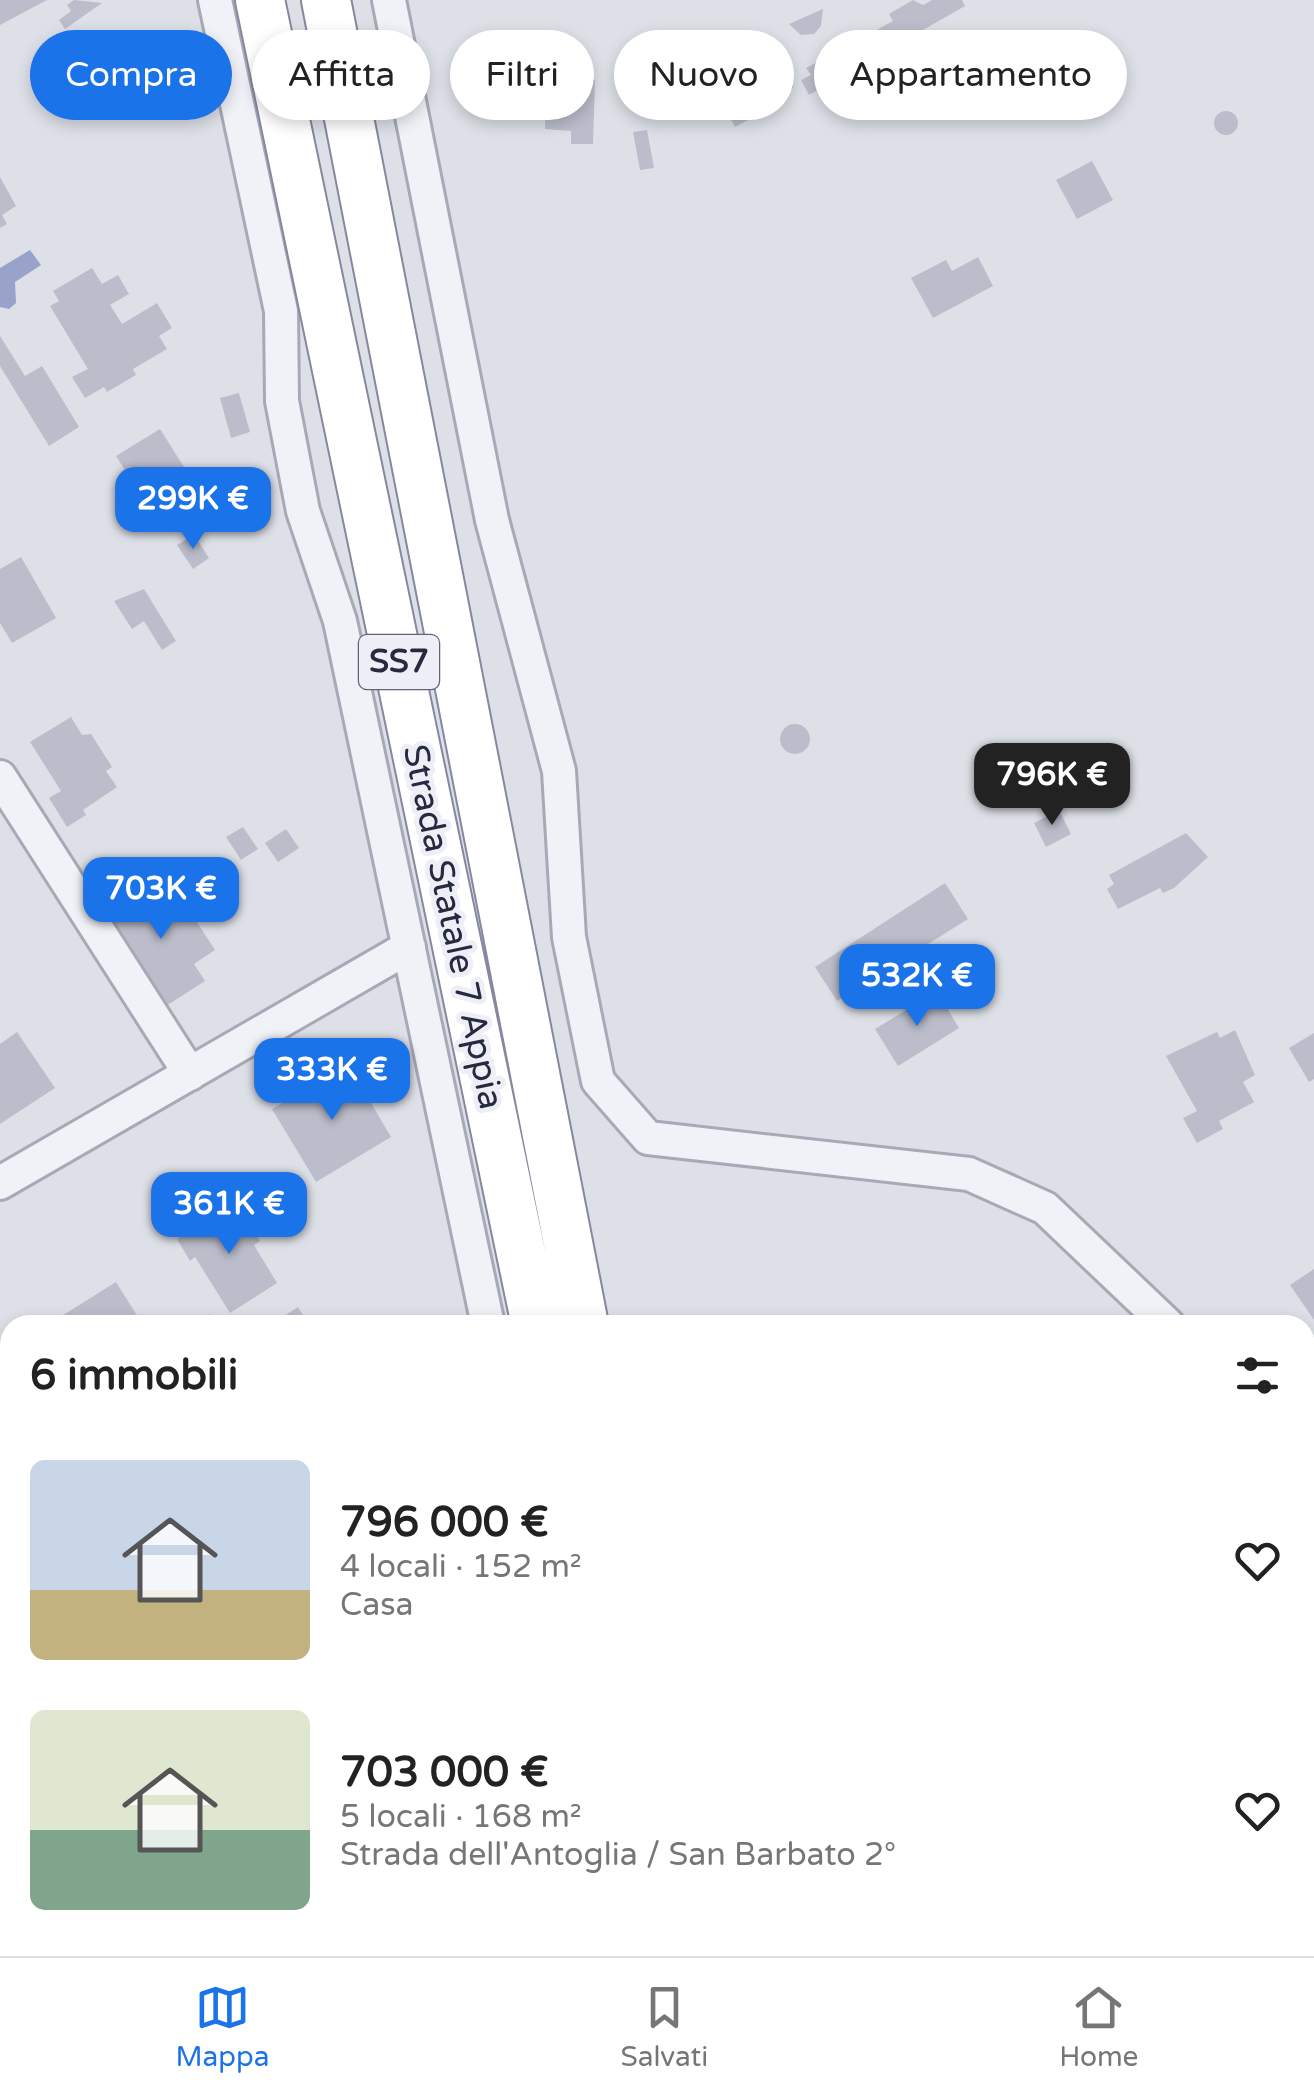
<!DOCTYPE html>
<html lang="it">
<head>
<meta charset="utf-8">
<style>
  body { margin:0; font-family:"Varela Round",sans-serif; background:#f6f6f6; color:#222; height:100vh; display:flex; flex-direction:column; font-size:38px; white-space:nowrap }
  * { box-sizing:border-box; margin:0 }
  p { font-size:32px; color:#767676 }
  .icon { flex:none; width:55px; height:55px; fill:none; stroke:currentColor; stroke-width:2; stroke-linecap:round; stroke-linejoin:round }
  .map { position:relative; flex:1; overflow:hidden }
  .side { position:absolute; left:0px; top:1315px; width:1315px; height:642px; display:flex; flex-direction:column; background:#fff; border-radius:30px 30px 0 0; box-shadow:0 5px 15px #0003 }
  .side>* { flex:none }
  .banner { position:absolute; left:30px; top:30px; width:1255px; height:90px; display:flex; gap:20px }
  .price { position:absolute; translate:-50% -85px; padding:0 22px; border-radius:20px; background:#1a73e8; color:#fff; font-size:32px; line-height:65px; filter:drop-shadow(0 2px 5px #0008) }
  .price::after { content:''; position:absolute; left:50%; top:60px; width:30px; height:22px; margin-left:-15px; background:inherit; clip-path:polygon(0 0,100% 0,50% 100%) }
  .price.active { background:#222; color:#fff }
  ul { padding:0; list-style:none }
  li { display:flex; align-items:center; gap:30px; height:250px; padding:0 30px }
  li span { display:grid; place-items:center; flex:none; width:280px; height:200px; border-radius:15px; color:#555 }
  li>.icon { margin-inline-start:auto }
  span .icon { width:120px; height:120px; fill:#fffc; stroke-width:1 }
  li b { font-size:42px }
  h2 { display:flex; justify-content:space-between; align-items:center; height:120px; padding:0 30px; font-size:42px }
  .pill { padding:0 35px; border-radius:45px; background:#fff; box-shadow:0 5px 15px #0003; font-size:35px; line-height:90px }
  .pill.active { background:#1a73e8; color:#fff }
  .tabs { display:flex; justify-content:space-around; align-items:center; height:140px; border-top:2px solid #e0e0e0; background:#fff; font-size:28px; color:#767676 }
  .tabs a { display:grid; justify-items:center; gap:5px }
  .tabs .active { color:#1a73e8 }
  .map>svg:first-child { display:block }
  .water { fill:#98a2ca }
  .building { fill:#bbbdcb }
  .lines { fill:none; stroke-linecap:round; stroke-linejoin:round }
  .minor-casing { stroke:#a7a9b6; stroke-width:38 }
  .highway-casing { stroke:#85889f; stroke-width:52 }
  .minor { stroke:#f1f2f7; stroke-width:32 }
  .highway { stroke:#fff; stroke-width:48 }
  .labels { text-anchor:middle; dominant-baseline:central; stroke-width:10; stroke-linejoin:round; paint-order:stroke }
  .shield { fill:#eeeff6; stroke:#636477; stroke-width:2.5 }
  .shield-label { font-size:32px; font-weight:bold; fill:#272940 }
  .street-label { font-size:35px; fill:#272940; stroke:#eeeff6 }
</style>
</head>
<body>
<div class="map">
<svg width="1314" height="1956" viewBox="0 0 1314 1956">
  <rect width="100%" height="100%" fill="#dee0e8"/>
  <path class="water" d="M30 250 41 265 15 282 16 303 9 309 0 307V268Z"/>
  <path class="building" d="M0 0H47L0 25Z
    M74 0 102 3 65 29 59 20 71 11 67 5Z
    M913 0 923 5 932 0H962L965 6 809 95 801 80 811 75 806 68 893 21 889 14Z
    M823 9 821 26 814 34 801 35 789 24Z
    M559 48 583 49V79L595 80 593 144H571V131L545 129 546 97 537 96 538 68H559Z
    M726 48 739 72 745 69 751 81 782 65 794 87 783 93 786 100 735 127 714 89 705 94 698 80 708 76 700 62Z
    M1214 123a12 12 0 1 1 24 0a12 12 0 1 1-24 0Z
    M647 130 654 168 640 170 633 132Z
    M1092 161 1113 200 1077 219 1056 180Z
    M0 177 16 206 2 215 7 224 0 228Z
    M978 257 993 286 933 318 911 278 946 260 952 271Z
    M92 268 102 284 118 275 129 294 110 305 122 324 157 303 172 328 159 336 167 349 133 369 136 375 107 392 104 387 85 398 72 377 88 369 50 306 59 301 53 291Z
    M0 336 25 376 42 366 79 427 49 446 0 366Z
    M239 393 250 432 231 438 220 398Z
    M160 429 191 478 147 505 116 456Z
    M194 535 209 558 193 569 177 545Z
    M21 557 56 618 12 643 0 623V569Z
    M144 589 176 641 162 650 144 621 132 629 114 601Z
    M71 717 82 735 91 734 112 767 106 771 117 787 83 810 86 815 67 827 49 798 61 791 30 742Z
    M780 739a15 15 0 1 1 30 0a15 15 0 1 1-30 0Z
    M1059 810 1071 834 1046 847 1034 823Z
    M243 827 258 849 241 860 226 837Z
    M286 829 299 848 278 862 265 843Z
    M1186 833 1208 857 1174 888 1163 893 1160 888 1118 909 1107 889 1114 884 1109 875Z
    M945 883 968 919 837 1001 815 967Z
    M144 887 153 901 174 887 215 950 194 964 205 981 163 1008 102 913Z
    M937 991 959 1028 898 1066 875 1029Z
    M1235 1030 1255 1075 1243 1082 1254 1102 1219 1121 1223 1129 1197 1143 1183 1118 1197 1111 1166 1056 1217 1032 1220 1038Z
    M17 1032 55 1088 0 1124V1044Z
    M1314 1033V1079L1309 1082 1289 1048Z
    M348 1064 391 1137 316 1182 272 1109Z
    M236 1202 260 1241 254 1245 277 1283 230 1313 195 1257 190 1261 177 1239Z
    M1314 1269V1320L1290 1285Z
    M116 1282 143 1325H53L52 1322Z
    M298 1307 309 1325H270Z
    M210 1314 217 1325H193Z
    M4 1553 10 1561V1589L3 1594 0 1556Z
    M1310 1674 1314 1684V1756L1307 1759 1314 1777 1305 1781V1676Z
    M1310 1802 1314 1810V1841L1305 1820V1804Z
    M956 1948H1065L1048 1956H960Z"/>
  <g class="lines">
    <g class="minor-casing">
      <path id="minor" d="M215 0 281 311 282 401 303 511 340 621 488 1325
        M389 0 492 520 559 771 569 937 598 1081 648 1138 969 1174 1045 1208 1168 1325
        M0 777 190 1074
        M0 1183 409 947
        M1305 1459 1314 1453
        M665 1948 668 1956
        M257 1956 268 1948
        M628 1956 634 1948"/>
    </g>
    <g class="highway-casing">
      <path id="highway" d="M260 0 536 1325
        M326 0 584 1325
        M717 1948 720 1956
        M793 1948 797 1956"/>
    </g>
    <use href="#minor" class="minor"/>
    <use href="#highway" class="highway"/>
  </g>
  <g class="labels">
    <rect class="shield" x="359" y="635" width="80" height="54" rx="8"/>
    <g class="shield-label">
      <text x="399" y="662">SS7</text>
    </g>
    <g class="street-label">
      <text transform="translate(453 927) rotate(78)">Strada Statale 7 Appia</text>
    </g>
  </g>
</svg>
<b class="price" style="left:193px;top:552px">299K €</b>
<b class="price active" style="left:1052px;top:828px">796K €</b>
<b class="price" style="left:161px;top:942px">703K €</b>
<b class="price" style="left:917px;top:1029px">532K €</b>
<b class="price" style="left:332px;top:1123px">333K €</b>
<b class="price" style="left:229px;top:1257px">361K €</b>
<div class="banner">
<a class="pill active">Compra</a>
<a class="pill">Affitta</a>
<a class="pill">Filtri</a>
<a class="pill">Nuovo</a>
<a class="pill">Appartamento</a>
</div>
<section class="side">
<h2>6 immobili<svg class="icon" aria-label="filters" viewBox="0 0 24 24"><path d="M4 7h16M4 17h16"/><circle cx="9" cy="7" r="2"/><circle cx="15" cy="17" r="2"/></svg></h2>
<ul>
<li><span style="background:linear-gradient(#c9d6e8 65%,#c2b280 0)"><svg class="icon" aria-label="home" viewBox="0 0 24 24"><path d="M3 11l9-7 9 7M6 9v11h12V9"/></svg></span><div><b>796 000 €</b><p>4 locali · 152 m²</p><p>Casa</p></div><svg class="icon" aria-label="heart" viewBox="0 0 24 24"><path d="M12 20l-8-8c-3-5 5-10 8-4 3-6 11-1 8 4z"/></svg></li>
<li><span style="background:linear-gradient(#dfe7d0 60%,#7fa58c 0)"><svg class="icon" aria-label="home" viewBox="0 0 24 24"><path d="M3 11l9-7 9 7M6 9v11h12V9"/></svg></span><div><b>703 000 €</b><p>5 locali · 168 m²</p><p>Strada dell'Antoglia / San Barbato 2°</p></div><svg class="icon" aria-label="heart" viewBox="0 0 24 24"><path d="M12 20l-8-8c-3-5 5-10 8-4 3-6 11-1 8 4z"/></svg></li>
</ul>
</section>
</div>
<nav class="tabs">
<a class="active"><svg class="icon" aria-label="map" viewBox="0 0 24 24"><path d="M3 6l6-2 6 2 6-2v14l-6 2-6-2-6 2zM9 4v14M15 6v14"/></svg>Mappa</a>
<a><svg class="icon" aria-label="saved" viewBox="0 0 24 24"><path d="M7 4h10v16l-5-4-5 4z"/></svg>Salvati</a>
<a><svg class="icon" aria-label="home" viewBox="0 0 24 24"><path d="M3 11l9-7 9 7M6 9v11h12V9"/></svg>Home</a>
</nav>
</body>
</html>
